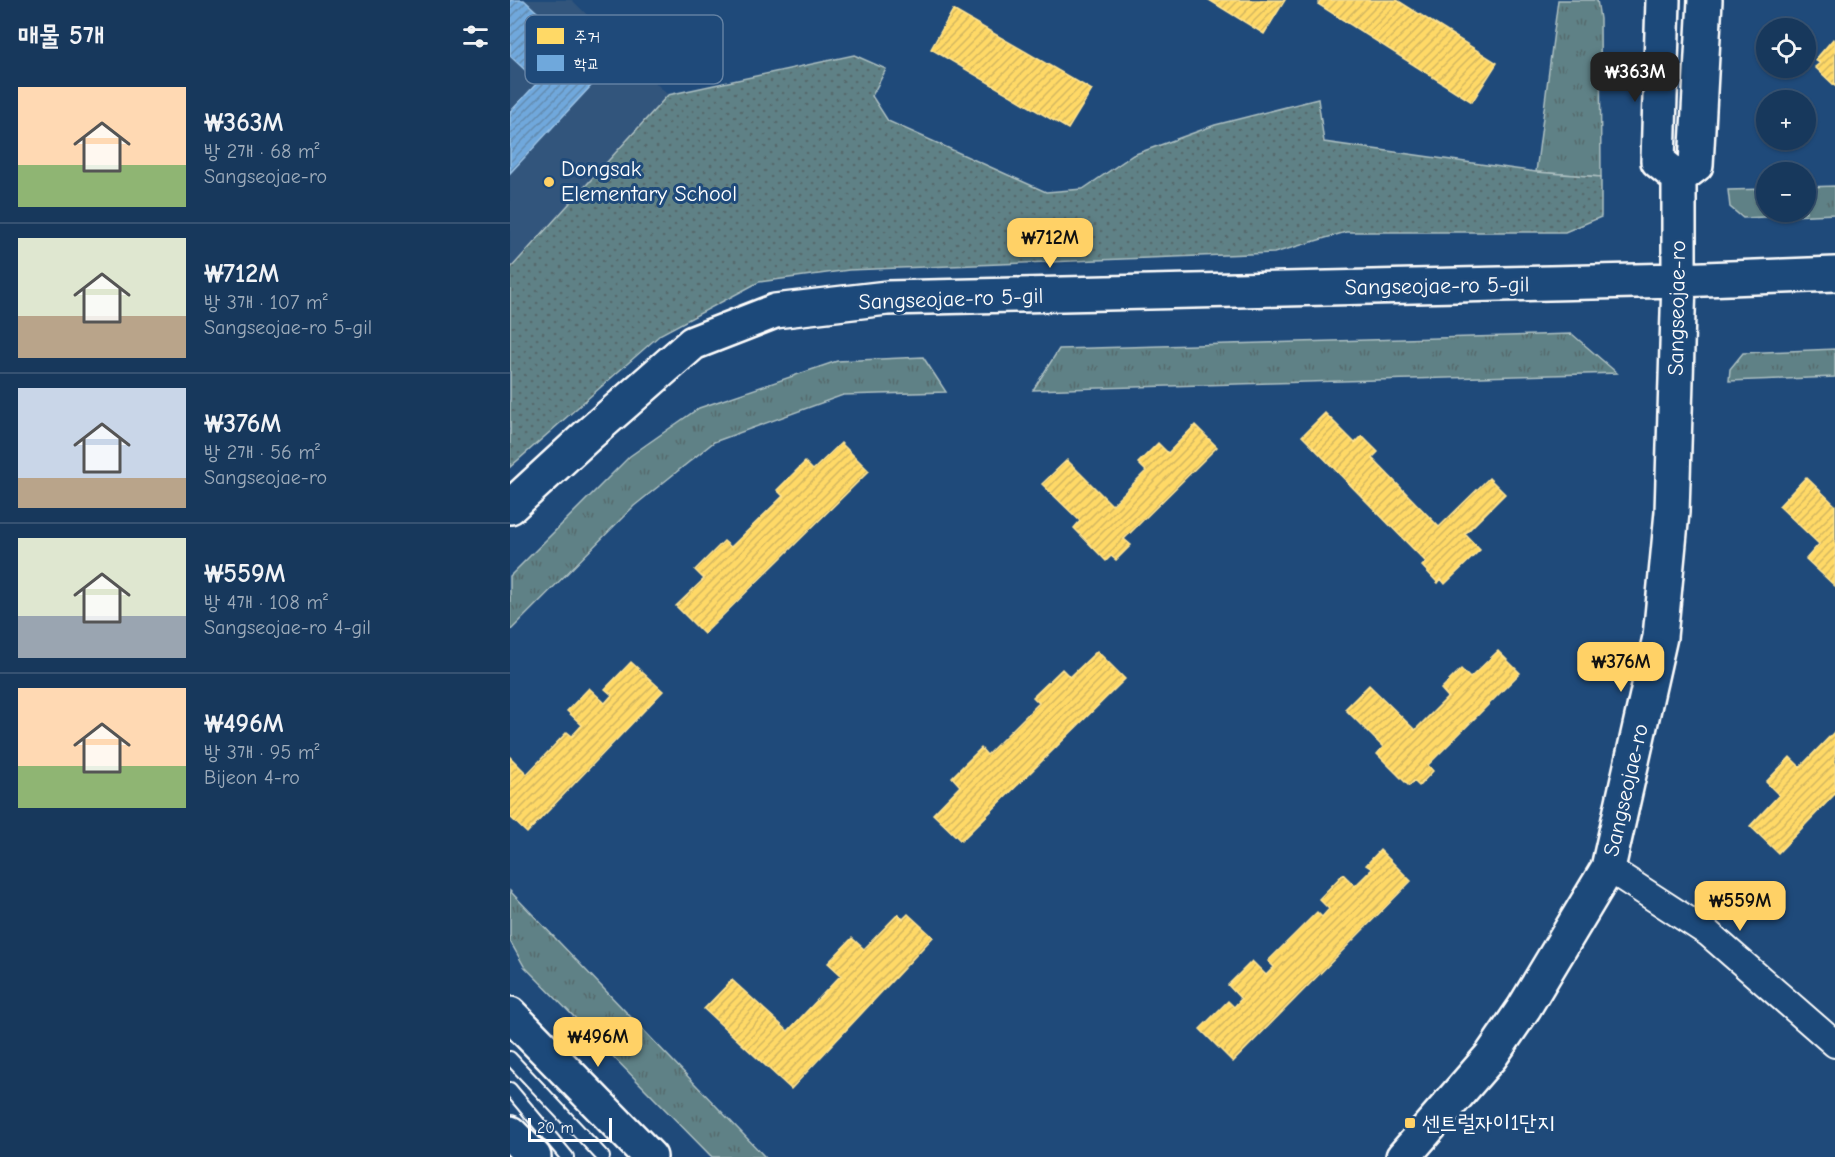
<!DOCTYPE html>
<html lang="ko">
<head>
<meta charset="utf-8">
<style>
  body { margin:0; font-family:"Comic Neue","Poor Story",sans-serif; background:#244365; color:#f1f3f6; height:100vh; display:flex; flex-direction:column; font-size:22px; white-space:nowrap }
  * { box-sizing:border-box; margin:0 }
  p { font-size:20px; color:#9eacbb }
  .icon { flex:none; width:33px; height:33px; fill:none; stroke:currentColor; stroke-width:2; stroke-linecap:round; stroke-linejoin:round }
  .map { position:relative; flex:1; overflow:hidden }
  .side { display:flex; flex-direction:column; background:#17385c; width:510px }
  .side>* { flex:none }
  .buttons { position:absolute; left:1246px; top:18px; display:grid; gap:12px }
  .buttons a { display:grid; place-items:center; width:60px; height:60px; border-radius:50%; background:#17385c; box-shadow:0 2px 4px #0004,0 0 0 2px #365272; font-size:30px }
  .scale { position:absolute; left:18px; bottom:15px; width:84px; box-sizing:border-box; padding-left:6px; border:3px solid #fff; border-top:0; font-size:16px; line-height:21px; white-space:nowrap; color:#fff; -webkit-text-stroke:4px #1f4a7a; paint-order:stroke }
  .price { position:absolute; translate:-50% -51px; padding:0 14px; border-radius:12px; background:#ffd166; color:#111; font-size:20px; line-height:39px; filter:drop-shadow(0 2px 3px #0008) }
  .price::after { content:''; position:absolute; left:50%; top:36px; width:18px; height:14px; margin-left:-9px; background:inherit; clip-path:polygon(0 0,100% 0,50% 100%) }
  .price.current { background:#222; color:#fff }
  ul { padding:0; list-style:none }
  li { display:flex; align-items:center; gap:18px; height:150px; padding:0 18px }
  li+li { border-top:2px solid #365272 }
  li span { display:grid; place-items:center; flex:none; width:168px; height:120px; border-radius:0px; color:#555 }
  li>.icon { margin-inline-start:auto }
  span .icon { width:72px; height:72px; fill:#fffc; stroke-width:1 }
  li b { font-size:26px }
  h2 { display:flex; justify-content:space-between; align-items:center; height:72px; padding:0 18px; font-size:26px }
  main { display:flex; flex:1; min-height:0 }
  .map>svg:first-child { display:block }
  .built { fill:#31547b }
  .grass { fill:url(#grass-tufts); stroke:#aec0c2; stroke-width:1.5 }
  .park { fill:url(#park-dots); stroke:#aec0c2; stroke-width:1.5 }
  .homes { fill:url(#homes-hatch); stroke:#ffe494; stroke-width:1.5 }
  .schools { fill:url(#schools-hatch); stroke:#9ac2e6; stroke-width:1.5 }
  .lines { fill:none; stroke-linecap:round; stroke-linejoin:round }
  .lane-casing { stroke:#fff; stroke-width:16 }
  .street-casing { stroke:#fff; stroke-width:30 }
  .secondary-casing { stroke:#fff; stroke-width:38 }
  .lane { stroke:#1f4a7a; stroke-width:12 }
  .street { stroke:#1f4a7a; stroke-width:26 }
  .secondary { stroke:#1f4a7a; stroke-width:33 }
  .poi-dot { fill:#ffd166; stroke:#1f4a7a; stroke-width:2 }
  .labels { text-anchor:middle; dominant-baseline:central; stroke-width:6; stroke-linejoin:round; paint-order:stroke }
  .poi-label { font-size:22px; fill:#fff; stroke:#1f4a7a; text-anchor:start }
  .street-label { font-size:22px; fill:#fff; stroke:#1f4a7a }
  .key { fill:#1f4a7a; stroke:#6280a2; stroke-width:1.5 }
  .key-label { font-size:16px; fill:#fff }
</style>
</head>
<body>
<main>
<section class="side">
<h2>매물 5개<svg class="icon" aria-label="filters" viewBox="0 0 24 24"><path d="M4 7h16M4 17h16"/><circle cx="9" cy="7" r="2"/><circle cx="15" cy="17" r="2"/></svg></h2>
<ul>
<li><span style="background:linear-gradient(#ffd9b3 65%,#8fb573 0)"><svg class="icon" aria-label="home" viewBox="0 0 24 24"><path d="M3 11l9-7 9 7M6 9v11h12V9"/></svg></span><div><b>₩363M</b><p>방 2개 · 68 m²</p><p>Sangseojae-ro</p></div></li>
<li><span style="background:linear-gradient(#dfe7d0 65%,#b9a48a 0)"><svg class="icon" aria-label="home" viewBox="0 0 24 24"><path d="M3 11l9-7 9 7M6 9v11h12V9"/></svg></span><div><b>₩712M</b><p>방 3개 · 107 m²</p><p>Sangseojae-ro 5-gil</p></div></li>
<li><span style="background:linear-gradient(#c9d6e8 75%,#b9a48a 0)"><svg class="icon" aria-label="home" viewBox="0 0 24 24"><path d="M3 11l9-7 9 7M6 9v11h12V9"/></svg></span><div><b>₩376M</b><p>방 2개 · 56 m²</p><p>Sangseojae-ro</p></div></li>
<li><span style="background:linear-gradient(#dfe7d0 65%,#9aa5b1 0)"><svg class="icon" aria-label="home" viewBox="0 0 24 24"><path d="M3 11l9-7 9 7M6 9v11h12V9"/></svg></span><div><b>₩559M</b><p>방 4개 · 108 m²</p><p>Sangseojae-ro 4-gil</p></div></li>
<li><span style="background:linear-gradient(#ffd9b3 65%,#8fb573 0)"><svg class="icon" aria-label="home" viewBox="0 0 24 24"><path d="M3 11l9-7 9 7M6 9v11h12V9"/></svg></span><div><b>₩496M</b><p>방 3개 · 95 m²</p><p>Bijeon 4-ro</p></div></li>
</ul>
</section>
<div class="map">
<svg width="1325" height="1157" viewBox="0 0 1325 1157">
  <defs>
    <pattern id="grass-tufts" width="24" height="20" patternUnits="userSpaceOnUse" patternTransform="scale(1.5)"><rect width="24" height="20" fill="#5e8186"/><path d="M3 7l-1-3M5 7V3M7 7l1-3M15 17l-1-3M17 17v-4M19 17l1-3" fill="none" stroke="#56696c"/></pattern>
    <pattern id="park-dots" width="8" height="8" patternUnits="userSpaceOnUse" patternTransform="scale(1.5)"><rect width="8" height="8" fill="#5e8186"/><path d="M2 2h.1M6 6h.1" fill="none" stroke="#56696c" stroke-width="1.8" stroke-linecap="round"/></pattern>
    <pattern id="homes-hatch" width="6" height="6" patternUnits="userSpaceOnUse" patternTransform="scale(1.5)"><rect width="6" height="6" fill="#ffd966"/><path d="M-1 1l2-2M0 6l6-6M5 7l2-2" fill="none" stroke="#d2b660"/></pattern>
    <pattern id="schools-hatch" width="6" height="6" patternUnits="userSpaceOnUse" patternTransform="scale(1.5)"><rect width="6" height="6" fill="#6fa8dc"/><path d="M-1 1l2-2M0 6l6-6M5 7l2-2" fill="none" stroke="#648cb1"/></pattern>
  </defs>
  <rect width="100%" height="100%" fill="#1f4a7a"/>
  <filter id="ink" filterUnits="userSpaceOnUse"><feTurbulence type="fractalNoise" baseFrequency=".0167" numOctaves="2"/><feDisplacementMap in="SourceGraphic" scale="12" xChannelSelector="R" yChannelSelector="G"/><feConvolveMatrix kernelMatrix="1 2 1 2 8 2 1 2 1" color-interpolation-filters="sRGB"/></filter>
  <g filter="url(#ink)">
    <path class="built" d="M0 0H62L158 95 0 269Z"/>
    <path class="grass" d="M1048 0H1087L1090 19 1091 177 1026 172Z
      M1325 186V214L1233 218 1220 207 1218 190 1257 189V212H1296V187Z
      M1062 334 1107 373 523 390 549 349Z
      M1325 349V377L1219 381 1220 369 1233 353Z
      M413 357 436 392 333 395 204 442 124 506 0 631V576L120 456 189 408 327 361Z
      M0 891 255 1157H202L14 966 0 941Z"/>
    <path class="park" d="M344 55 376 69 362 96 378 121 536 192 573 189 623 155 705 125 808 99 814 142 1026 172 1091 177V217L1055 232H836L764 253 339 270 249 282 151 334 0 467V269L158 95Z"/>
    <path class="homes" d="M699 0H775L754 34Z
      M811 0H887L987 63 962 102 808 4Z
      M443 10 582 90 558 129 421 49Z
      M1323 39 1325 41V86L1305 67 1310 63 1305 60Z
      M815 413 845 443 852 436 868 452 862 458 929 527 979 478 995 494 955 534 970 550 935 584 931 579 928 583 912 566 916 562 792 436Z
      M685 425 707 447 614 539 621 545 606 560 601 556 596 561 564 528 570 521 532 484 557 460 602 505 636 471 628 463 648 443 658 453Z
      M331 443 359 471 194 634 166 606 194 579 185 570 214 541 221 547 273 496 267 490 295 462 303 470Z
      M1296 477 1325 505V586L1296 559 1309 544 1269 506Z
      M587 651 615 679 451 841 423 814 450 786 442 777 471 748 477 755 529 703 523 697 552 669 560 677Z
      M988 651 1010 673 918 765 923 771 909 786 904 781 899 786 867 754 873 747 835 709 859 685 905 730 938 697 931 689 951 669 960 678Z
      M121 662 153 691 17 833 0 817V757L17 774 57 732 62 736 72 725 57 711 79 688 95 703 102 695 95 689Z
      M1325 731V794L1268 853 1240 826 1269 795 1256 782 1280 757 1290 767Z
      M870 850 901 881 723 1062 690 1029 718 1001 724 1007 731 999 718 985 742 961 756 975 764 967 758 961 807 912 812 917 819 909 809 899 833 874 845 886 862 869 856 865Z
      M388 914 393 919 398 914 423 937 281 1089 194 1009 222 980 278 1031 331 975 318 963 342 938 354 949Z"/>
    <path class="schools" d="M0 0H14L93 73 0 173V112L28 82 0 56Z"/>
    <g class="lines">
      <g class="lane-casing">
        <path id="lane" d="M0 1058 93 1157
          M0 1089 57 1157"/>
      </g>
      <g class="street-casing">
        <path id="street" d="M1098 868 1198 933 1325 1044"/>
      </g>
      <g class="secondary-casing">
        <path id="secondary" d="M1169 178 1186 165 1195 0
          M0 507 77 436 183 343 265 311 377 298 1169 280 1325 274
          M0 1014 140 1157
          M0 1133 24 1157
          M893 1157 981 1056 1014 1008 1098 868 1150 637 1162 512 1169 280V178L1148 161 1153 0"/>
      </g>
      <use href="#lane" class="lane"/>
      <use href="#street" class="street"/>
      <use href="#secondary" class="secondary"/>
    </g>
  </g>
  <g class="poi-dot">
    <circle cx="39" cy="182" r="6"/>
    <rect x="894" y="1117" width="12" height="12" rx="3"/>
  </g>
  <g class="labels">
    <g class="poi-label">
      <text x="51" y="169">Dongsak<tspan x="51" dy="25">Elementary School</tspan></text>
      <text x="912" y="1123">센트럴자이1단지</text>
    </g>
    <g class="street-label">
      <text transform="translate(927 286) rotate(-1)">Sangseojae-ro 5-gil</text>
      <text transform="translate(441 299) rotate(-2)">Sangseojae-ro 5-gil</text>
      <text transform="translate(1167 308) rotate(-89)">Sangseojae-ro</text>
      <text transform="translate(1116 790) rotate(-77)">Sangseojae-ro</text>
    </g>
  </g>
  <rect x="15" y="15" width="198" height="69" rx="9" class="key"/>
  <rect x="27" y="28" width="27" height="16" fill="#ffd966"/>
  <rect x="27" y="55" width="27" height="16" fill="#6fa8dc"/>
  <g class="key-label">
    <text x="64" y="42">주거</text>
    <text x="64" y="69">학교</text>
  </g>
</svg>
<div class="buttons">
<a><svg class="icon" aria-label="locate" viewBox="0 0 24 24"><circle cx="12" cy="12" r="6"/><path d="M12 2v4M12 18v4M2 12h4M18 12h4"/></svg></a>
<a>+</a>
<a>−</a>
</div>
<div class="scale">20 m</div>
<b class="price current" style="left:1125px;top:103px">₩363M</b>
<b class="price" style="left:540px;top:269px">₩712M</b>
<b class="price" style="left:1111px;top:693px">₩376M</b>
<b class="price" style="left:1230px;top:932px">₩559M</b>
<b class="price" style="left:88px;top:1068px">₩496M</b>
</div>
</main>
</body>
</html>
